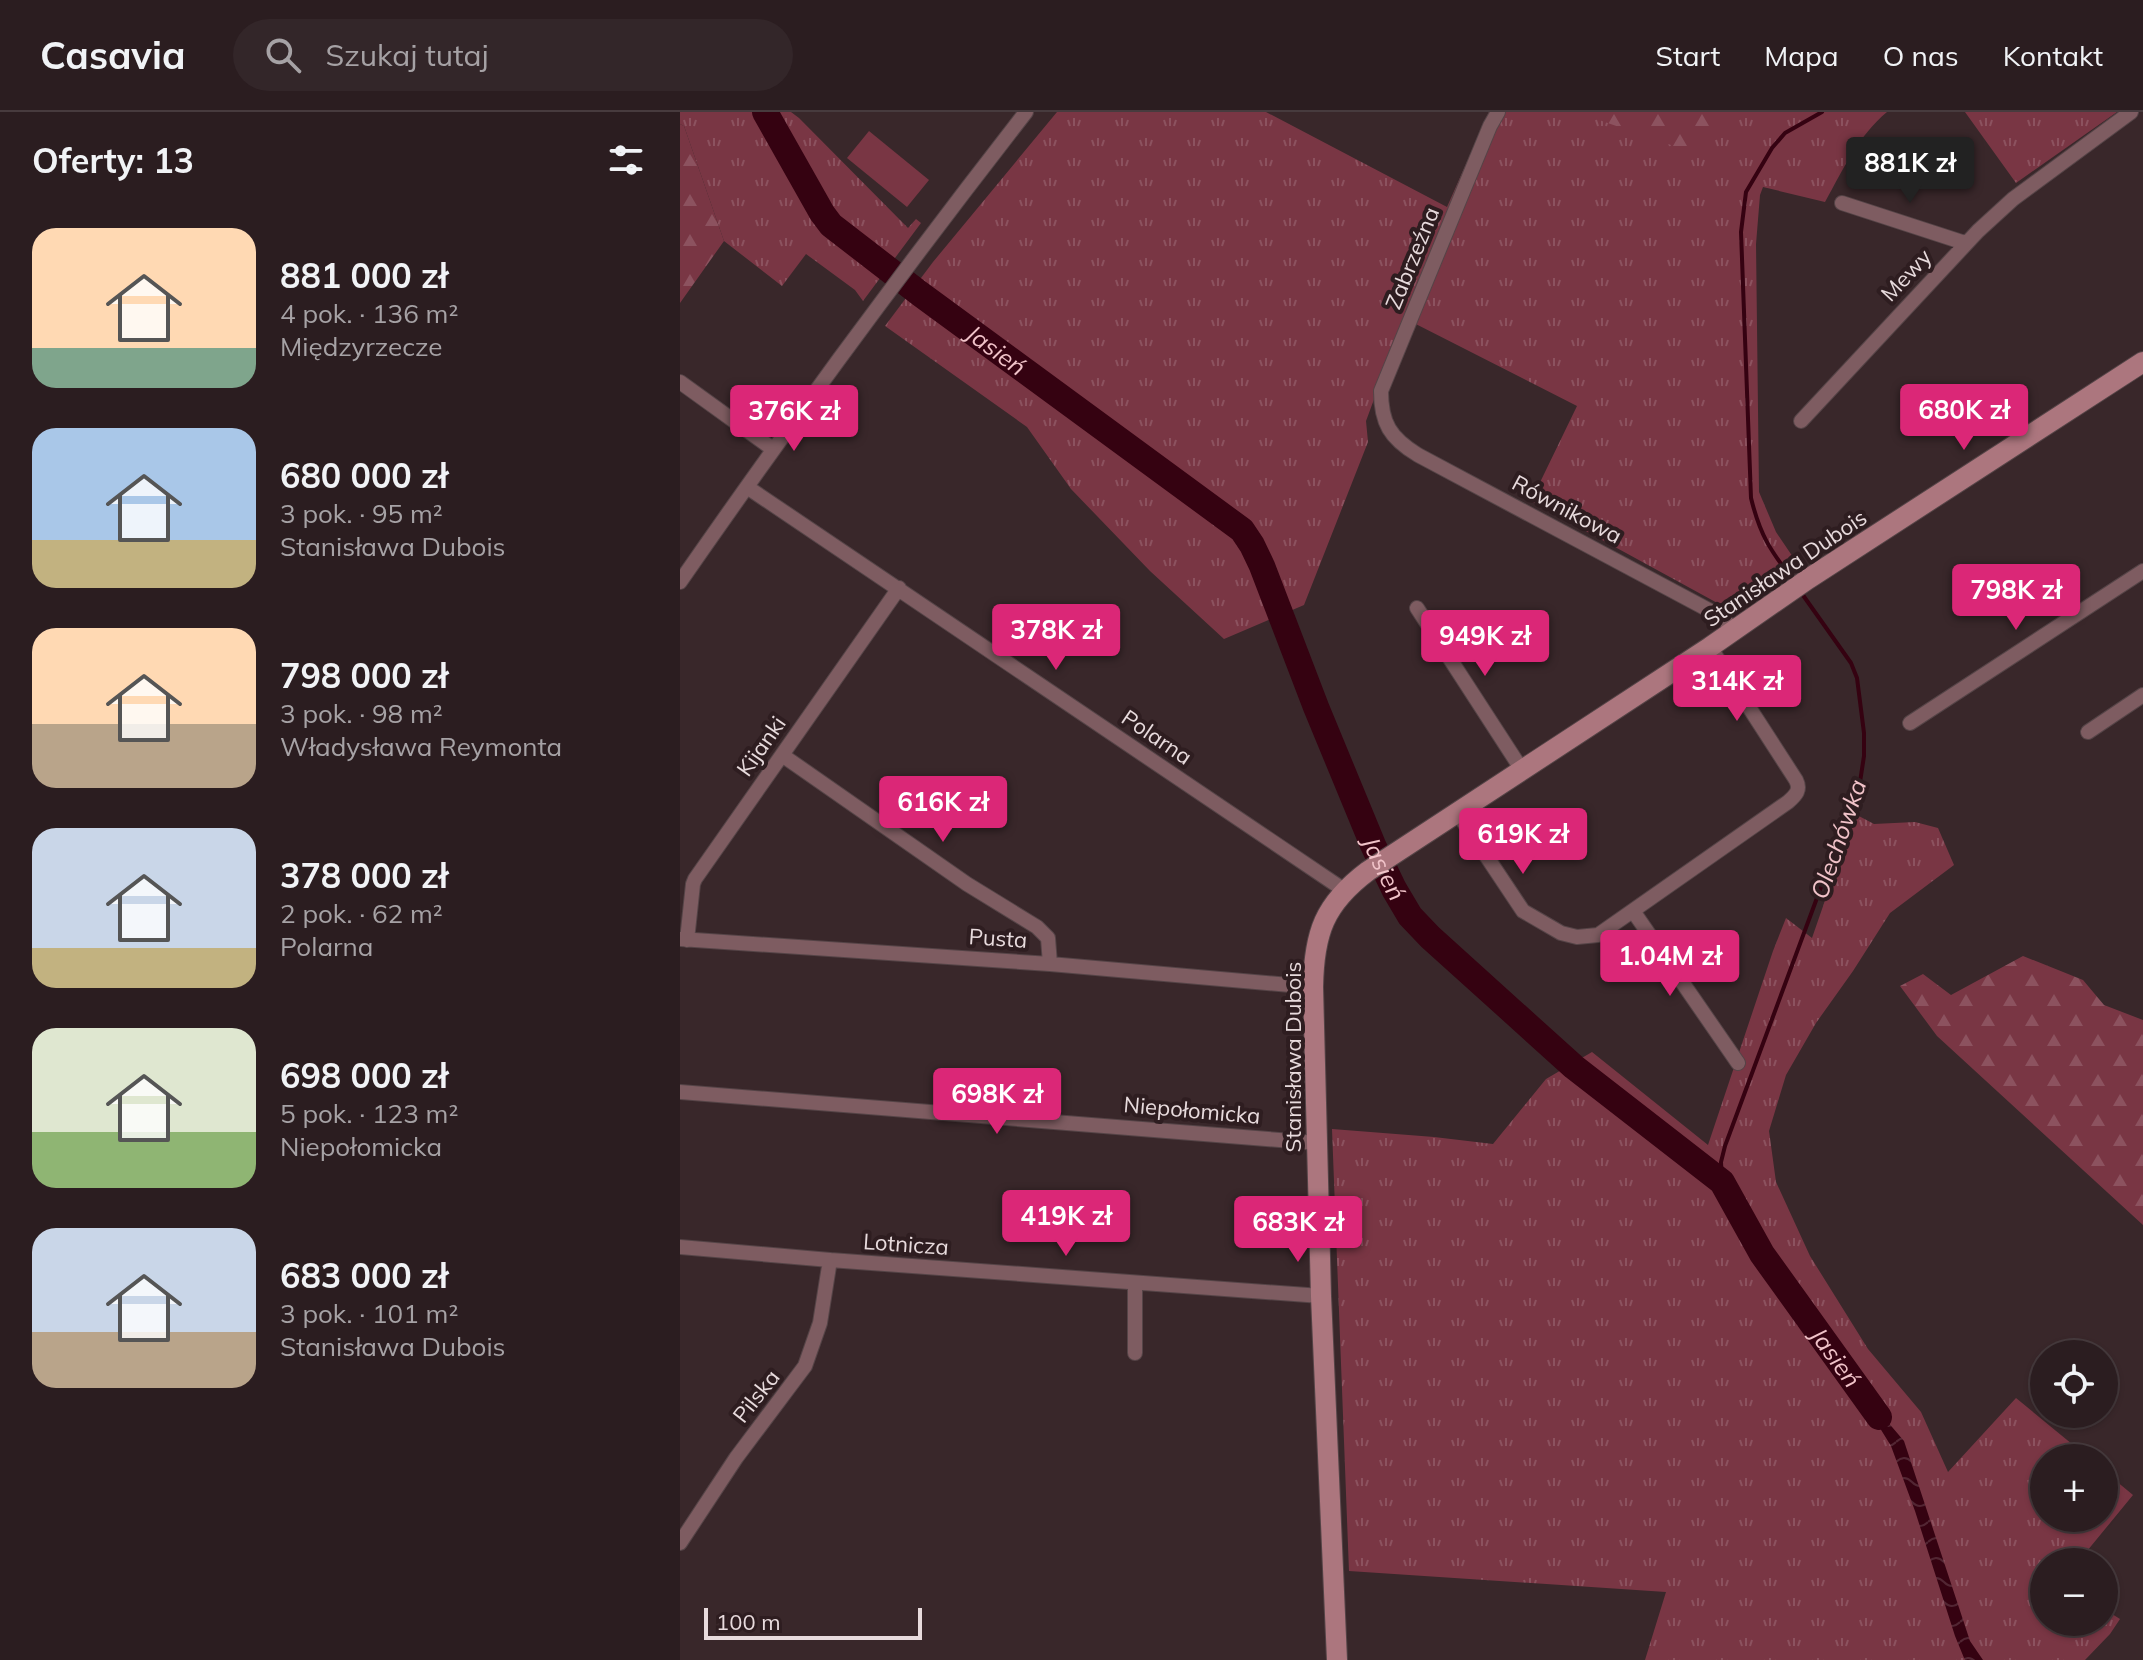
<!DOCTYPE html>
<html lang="pl">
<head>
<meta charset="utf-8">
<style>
  body { margin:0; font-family:Mulish,sans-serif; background:#332629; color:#f1f3f6; height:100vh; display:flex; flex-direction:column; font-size:30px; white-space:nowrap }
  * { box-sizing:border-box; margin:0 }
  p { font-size:26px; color:#a6a2a5 }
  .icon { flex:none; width:44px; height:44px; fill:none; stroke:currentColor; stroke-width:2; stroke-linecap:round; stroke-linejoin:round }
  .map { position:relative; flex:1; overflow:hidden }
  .sheet { display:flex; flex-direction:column; background:#2b1d20; width:680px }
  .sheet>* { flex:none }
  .buttons { position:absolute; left:1350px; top:1228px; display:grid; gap:16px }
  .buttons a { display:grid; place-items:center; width:88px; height:88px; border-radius:50%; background:#2b1d20; box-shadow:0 2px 6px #0004,0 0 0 2px #473b3e; font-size:40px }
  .scale { position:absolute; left:24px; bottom:20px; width:218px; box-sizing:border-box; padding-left:8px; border:4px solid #e8dbdd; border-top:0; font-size:22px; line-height:28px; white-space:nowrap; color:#e8dbdd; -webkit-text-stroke:6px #2e1d20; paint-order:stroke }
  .price { position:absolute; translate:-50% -68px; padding:0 18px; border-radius:8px; background:#db2777; color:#fff; font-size:26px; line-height:52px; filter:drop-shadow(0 2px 4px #0008) }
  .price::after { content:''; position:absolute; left:50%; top:48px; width:24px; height:18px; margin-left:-12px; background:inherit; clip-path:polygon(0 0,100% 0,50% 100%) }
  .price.selected { background:#222; color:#fff }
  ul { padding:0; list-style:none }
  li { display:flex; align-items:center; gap:24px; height:200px; padding:0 32px }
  li span { display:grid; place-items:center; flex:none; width:224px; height:160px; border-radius:24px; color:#555 }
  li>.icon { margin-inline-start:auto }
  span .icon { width:96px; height:96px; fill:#fffc; stroke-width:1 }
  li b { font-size:34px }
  h2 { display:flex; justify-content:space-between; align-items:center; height:96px; padding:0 32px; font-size:34px }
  header { display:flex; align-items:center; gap:48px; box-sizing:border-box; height:112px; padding:0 40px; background:#2b1d20; border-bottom:2px solid #473b3e }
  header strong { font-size:38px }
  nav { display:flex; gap:44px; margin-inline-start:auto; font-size:28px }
  .search { width:560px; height:72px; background:#332629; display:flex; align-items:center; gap:20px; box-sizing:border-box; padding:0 28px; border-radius:44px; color:#a6a2a5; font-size:30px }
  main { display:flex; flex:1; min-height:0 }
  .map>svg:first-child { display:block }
  .grass { fill:url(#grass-tufts) }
  .forest { fill:url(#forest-firs) }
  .garden { fill:#793644 }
  .water { fill:url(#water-waves) }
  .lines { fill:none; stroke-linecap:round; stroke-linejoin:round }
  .stream { stroke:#350211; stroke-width:4 }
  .river { stroke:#350211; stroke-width:26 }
  .street-casing { stroke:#554447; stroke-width:16 }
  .secondary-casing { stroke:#554447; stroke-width:22 }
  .street { stroke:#7e5c61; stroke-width:14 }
  .secondary { stroke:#ac767e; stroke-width:20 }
  .labels { text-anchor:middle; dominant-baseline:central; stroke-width:8; stroke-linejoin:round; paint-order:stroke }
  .street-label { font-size:22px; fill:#e8dbdd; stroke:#2e1d20 }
  .water-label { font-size:24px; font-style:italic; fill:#f1c3c9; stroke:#2e1d20 }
</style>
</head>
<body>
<header>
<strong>Casavia</strong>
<div class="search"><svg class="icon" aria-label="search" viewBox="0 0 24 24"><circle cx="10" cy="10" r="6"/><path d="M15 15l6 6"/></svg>Szukaj tutaj</div>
<nav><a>Start</a><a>Mapa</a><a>O nas</a><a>Kontakt</a></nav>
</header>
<main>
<section class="sheet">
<h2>Oferty: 13<svg class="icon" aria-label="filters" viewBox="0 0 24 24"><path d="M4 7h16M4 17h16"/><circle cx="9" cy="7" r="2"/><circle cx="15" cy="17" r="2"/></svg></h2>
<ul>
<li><span style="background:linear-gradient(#ffd9b3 75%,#7fa58c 0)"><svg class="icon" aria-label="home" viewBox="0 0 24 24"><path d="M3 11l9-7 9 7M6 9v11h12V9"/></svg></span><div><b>881 000 zł</b><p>4 pok. · 136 m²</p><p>Międzyrzecze</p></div></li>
<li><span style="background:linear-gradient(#a9c7e8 70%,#c2b280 0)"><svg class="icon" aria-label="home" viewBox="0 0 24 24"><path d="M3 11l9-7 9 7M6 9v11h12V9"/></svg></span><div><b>680 000 zł</b><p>3 pok. · 95 m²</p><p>Stanisława Dubois</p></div></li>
<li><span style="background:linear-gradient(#ffd9b3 60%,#b9a48a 0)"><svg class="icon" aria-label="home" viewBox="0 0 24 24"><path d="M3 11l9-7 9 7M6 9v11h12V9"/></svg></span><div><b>798 000 zł</b><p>3 pok. · 98 m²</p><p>Władysława Reymonta</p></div></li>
<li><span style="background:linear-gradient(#c9d6e8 75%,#c2b280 0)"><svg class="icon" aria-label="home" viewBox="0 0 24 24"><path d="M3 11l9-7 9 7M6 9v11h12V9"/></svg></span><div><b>378 000 zł</b><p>2 pok. · 62 m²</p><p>Polarna</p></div></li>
<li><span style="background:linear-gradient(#dfe7d0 65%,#8fb573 0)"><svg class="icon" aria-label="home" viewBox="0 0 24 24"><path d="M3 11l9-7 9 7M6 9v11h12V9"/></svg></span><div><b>698 000 zł</b><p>5 pok. · 123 m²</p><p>Niepołomicka</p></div></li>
<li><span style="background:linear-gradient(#c9d6e8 65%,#b9a48a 0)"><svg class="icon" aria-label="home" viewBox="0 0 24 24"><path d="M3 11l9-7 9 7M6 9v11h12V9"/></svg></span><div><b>683 000 zł</b><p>3 pok. · 101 m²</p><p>Stanisława Dubois</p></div></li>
</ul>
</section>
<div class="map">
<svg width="1463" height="1548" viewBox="0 0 1463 1548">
  <defs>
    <pattern id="grass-tufts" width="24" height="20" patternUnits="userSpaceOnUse" patternTransform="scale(2)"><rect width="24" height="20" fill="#793644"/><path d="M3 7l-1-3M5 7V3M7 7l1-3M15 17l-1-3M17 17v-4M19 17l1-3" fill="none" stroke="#8c525f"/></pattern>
    <pattern id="forest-firs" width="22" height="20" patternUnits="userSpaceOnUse" patternTransform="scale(2)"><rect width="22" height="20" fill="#793644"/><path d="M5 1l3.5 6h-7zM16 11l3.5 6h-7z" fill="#8c525f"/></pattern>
    <pattern id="water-waves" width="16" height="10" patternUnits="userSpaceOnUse" patternTransform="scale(2)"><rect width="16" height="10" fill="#350211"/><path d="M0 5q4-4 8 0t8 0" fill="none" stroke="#522633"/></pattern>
  </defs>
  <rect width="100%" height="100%" fill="#39272a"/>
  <path class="grass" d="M0 0H111L119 6 228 116 236 107 241 111 183 189 175 178 126 142 102 174 44 129 4 14 0 12Z
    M377 0H586L767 95 809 0H1207C1178 24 1163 58 1145 90L1083 75 1080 83 1076 132 1079 380 1096 420 1119 454 1052 499 851 389 897 294 724 206 686 309 688 330 624 493 544 527 470 459 391 377 347 315 205 214 253 150Z
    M1285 0H1437L1336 71Z
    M1175 702 1194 712 1235 710 1258 716 1274 753 1210 801 1173 859 1136 911 1106 963 1089 1019 1096 1070 1130 1144 1188 1237 1241 1300 1268 1360 1336 1286 1409 1346H1364V1406H1424V1359L1453 1383 1398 1450H1364V1510H1424V1497L1440 1507 1430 1522 1405 1548H965L986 1480 669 1459 652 1017 754 1025 813 1032 866 967 912 940 1028 1033 1093 839 1106 806 1132 826Z"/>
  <path class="forest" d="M896 0H1038L1028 30 1017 42Z
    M0 12 4 14 44 129 0 191Z
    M1343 844 1403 868 1424 893 1463 908V1113L1257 924 1220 874 1243 862 1271 883Z"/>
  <path class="garden" d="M189 19 249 68 227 95 167 46Z"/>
  <path class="water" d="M1166 1261 1224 1329 1290 1529 1303 1548H1285L1284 1546 1275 1524 1235 1399 1211 1334Z"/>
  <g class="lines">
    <path class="stream" d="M1113 468C1090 438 1080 423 1071 386L1061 120 1066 80 1092 36 1105 21 1142 0
      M1042 1070 1041 1050 1045 1034 1180 670 1184 644V621L1177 566 1171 551 1120 479"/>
    <path class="river" id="s1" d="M85 0 142 101 151 113 239 181 562 418 572 433 582 454 636 595 693 733 714 777 730 804 750 825 894 955 1042 1070 1082 1142 1199 1305"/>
    <g class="street-casing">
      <path id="street" d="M818 0 810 14 786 72 701 279C701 311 710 326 738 343L1038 503 1045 508 1052 519
        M1162 91 1285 131
        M0 270 93 337
        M1121 309 1298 119 1333 87 1451 0
        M67 375 664 778
        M0 470C111 310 226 154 346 0
        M737 496 842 658
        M1230 611 1463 459
        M1408 620 1463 583
        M102 643 287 772 357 815 368 826 370 852
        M777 700 843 799 881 821 897 825 918 823 1108 690C1116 683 1121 678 1116 668L1030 535
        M953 799 1058 951
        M0 827 370 852 633 875
        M7 828 13 772 15 767 219 476
        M0 980 637 1031
        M0 1135 150 1148 641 1184
        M455 1241V1171
        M0 1431 56 1346 125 1254 140 1211 150 1148"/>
    </g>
    <g class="secondary-casing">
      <path id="secondary" d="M657 1548 641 1184 633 875C634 821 644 792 688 759L1030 535 1128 467 1463 250"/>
    </g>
    <use href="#street" class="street"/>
    <use href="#secondary" class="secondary"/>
  </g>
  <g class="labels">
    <g class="street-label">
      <text transform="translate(732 146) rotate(-68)">Zabrzeźna</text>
      <text transform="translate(1226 163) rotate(-47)">Mewy</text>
      <text transform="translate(887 397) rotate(28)">Równikowa</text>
      <text transform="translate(1105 456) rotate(-34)">Stanisława Dubois</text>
      <text transform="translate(477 625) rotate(34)">Polarna</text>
      <text transform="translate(81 634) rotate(-55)">Kijanki</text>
      <text transform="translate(318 826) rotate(4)">Pusta</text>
      <text transform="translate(613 945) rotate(-90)">Stanisława Dubois</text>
      <text transform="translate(512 998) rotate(5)">Niepołomicka</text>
      <text transform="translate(226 1132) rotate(4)">Lotnicza</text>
      <text transform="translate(76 1284) rotate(-52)">Pilska</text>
    </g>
    <g class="water-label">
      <text stroke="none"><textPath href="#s1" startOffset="338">Jasień</textPath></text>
      <text transform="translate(1158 727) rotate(-71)">Olechówka</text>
      <text stroke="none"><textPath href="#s1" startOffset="1010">Jasień</textPath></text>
      <text stroke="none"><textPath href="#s1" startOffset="1684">Jasień</textPath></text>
    </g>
  </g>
</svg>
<div class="buttons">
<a><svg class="icon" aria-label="locate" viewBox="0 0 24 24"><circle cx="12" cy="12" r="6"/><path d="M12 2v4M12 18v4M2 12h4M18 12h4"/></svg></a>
<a>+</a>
<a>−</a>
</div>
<div class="scale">100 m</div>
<b class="price selected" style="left:1230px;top:93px">881K zł</b>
<b class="price" style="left:1284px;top:340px">680K zł</b>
<b class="price" style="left:114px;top:341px">376K zł</b>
<b class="price" style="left:1336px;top:520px">798K zł</b>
<b class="price" style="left:376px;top:560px">378K zł</b>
<b class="price" style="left:805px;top:566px">949K zł</b>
<b class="price" style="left:1057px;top:611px">314K zł</b>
<b class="price" style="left:263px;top:732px">616K zł</b>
<b class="price" style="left:843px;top:764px">619K zł</b>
<b class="price" style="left:990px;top:886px">1.04M zł</b>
<b class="price" style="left:317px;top:1024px">698K zł</b>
<b class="price" style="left:386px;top:1146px">419K zł</b>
<b class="price" style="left:618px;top:1152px">683K zł</b>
</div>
</main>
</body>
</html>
